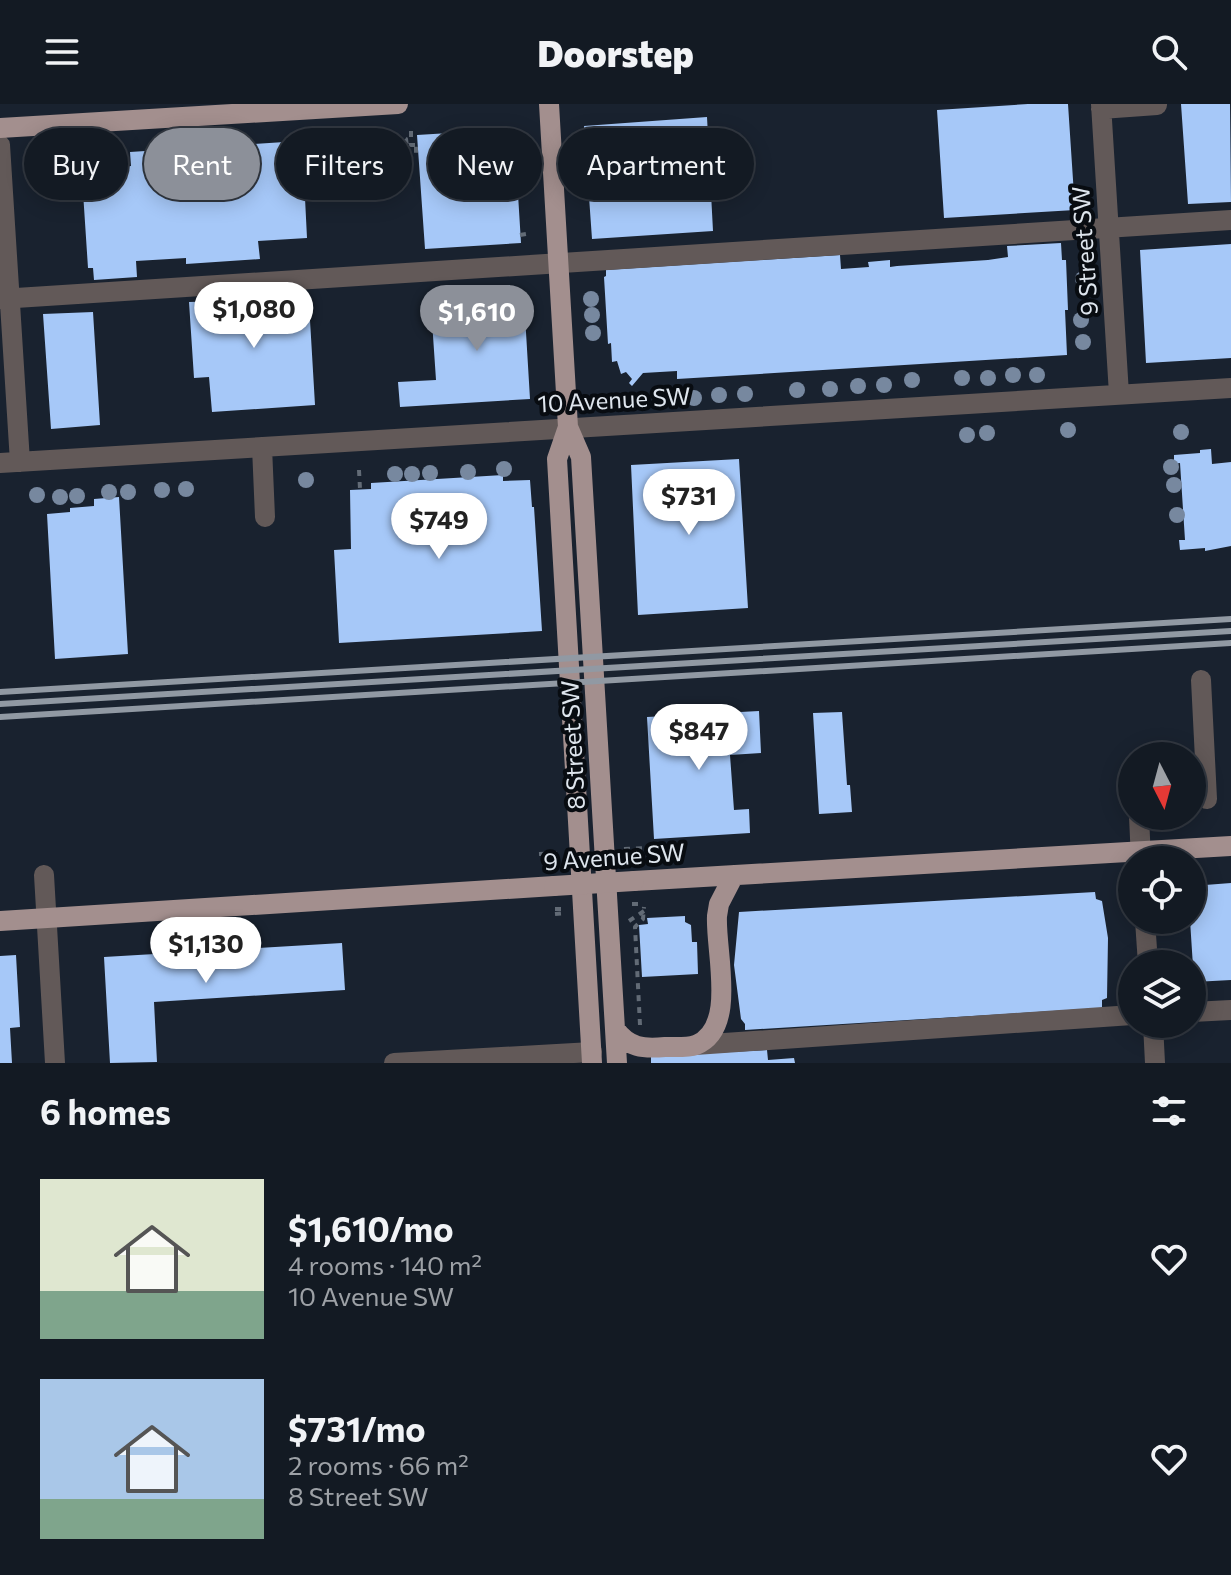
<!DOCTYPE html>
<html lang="en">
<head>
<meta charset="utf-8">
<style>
  body { margin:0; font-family:Commissioner,sans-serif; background:#202730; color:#f1f3f6; height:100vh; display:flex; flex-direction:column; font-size:30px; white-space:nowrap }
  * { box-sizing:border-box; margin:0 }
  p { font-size:26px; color:#9da1a6 }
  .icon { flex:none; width:44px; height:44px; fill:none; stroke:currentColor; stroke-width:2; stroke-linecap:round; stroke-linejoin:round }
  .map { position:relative; height:959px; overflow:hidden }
  .sheet { display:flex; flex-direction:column; background:#131a23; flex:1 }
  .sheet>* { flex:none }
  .guide { position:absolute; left:24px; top:24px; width:800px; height:72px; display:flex; gap:16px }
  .needle { width:52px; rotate:174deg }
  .fabs { position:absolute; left:1118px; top:638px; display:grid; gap:16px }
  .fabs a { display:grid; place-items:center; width:88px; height:88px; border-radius:50%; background:#131a23; box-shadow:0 4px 20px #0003,0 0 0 2px #323841; font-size:40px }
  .price { position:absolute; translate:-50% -68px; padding:0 18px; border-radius:28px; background:#fff; color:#222; font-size:26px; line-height:52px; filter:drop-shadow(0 2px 4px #0008) }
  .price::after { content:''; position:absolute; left:50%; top:48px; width:24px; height:18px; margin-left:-12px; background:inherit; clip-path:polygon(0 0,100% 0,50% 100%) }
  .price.selected { background:#8c9099; color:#fff }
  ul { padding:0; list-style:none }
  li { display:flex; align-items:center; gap:24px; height:200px; padding:0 40px }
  li span { display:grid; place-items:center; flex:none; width:224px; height:160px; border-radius:0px; color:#555 }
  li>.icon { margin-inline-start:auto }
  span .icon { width:96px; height:96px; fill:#fffc; stroke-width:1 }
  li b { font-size:34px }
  h2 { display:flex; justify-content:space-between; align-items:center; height:96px; padding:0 40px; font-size:34px }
  .pill { padding:0 28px; border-radius:36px; background:#131a23; box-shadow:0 4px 20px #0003,0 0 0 2px #323841; font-size:28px; line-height:72px }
  .pill.selected { background:#8c9099; color:#fff }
  header { display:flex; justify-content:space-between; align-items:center; height:104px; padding:0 40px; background:#131a23; font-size:36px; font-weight:800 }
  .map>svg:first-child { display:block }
  .building { fill:#a6c8f8 }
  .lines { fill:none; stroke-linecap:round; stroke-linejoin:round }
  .path { stroke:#626b76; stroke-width:4; stroke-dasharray:6 6; stroke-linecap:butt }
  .minor { stroke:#625958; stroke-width:20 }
  .major { stroke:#a38f8e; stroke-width:20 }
  .rail { stroke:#9199a3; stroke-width:6 }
  .major-bridge { stroke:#a38f8e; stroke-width:20 }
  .tree { fill:#77889f }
  .labels { text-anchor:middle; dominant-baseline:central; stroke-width:8; stroke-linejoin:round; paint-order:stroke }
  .street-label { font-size:24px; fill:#dee5ed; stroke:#080c11 }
</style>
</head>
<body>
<header><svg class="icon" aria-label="menu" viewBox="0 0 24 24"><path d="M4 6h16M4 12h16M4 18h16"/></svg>Doorstep<svg class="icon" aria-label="search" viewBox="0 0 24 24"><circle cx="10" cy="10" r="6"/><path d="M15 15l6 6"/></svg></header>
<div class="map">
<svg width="1231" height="959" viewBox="0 0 1231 959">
  <rect width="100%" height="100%" fill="#19222f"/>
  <path class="building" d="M1028 0H1068L1075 106 944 114 937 6Z
    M1181 0H1230L1231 98 1188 100Z
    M707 13 713 127 592 135 584 22Z
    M514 25 521 139 425 145 417 31Z
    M315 36 316 52 307 53 308 73 304 74 307 134 258 137 260 155 186 160V154L136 157 137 173 94 176 93 164H88L83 88H89L87 67 131 62 130 48Z
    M1061 139 1062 156H1066L1068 206H1065L1067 251 677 275V267L643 269 632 282 629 279 632 275 626 268 621 270 617 257 612 258 611 239 608 240 604 173 606 172V166L840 151 841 165 869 163 868 158 890 156V163L897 162 988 156 1008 153 1007 142Z
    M1231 140V254L1146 259 1140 146Z
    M510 181 511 196 524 195 530 295 400 303 398 278 436 276 432 217 453 216 451 200 468 199 467 184Z
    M288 184 289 201 309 199 315 301 212 308 209 273 194 274 189 198 221 197 220 188Z
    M93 208 100 321 51 325 43 210Z
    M1211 345 1212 360 1231 358V442L1205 447V444L1180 446 1179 436H1185L1180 359 1174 360V351L1200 349V346Z
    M739 355 748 504 638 511 631 361Z
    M503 371V377L530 376 532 403H534L542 527 339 539 334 446 351 445 350 386 371 385V379Z
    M119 393 128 550 55 555 47 410 70 408V404L94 402V395Z
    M759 607 761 649 730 651 734 706 749 705 750 729 654 735 647 613Z
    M842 608 847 681H850L852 708 819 710 813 609Z
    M1231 779V876L1194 878 1190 816H1192V782Z
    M1095 788 1096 795 1102 797 1108 834 1107 894 1102 896V904L745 926V920L741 915 734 861 739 808Z
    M685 812V818L691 821 692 838H697L698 870 642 873 639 821 648 820 647 814Z
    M342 839 345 886 154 898 157 958 110 959 104 853Z
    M16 851 20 923 10 924 12 959H0V852Z
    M767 946 768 956 794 954 795 959H651V952Z"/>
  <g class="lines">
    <path class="path" d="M466 24V28
      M411 27V41H416
      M84 46 86 88
      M390 54 403 53V33L406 35 408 50 416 49V41
      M87 92 89 91
      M520 131 526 130
      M359 366 360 385
      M624 745 645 744
      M539 750 562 749
      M632 800H641
      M555 805H564
      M555 810 565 809
      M629 817 644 807
      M640 921 635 823 643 815 644 803"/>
    <path class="minor" d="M1101 0 1119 290
      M1101 5 1157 1
      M0 41 20 358
      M0 195 1231 116
      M262 343 265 413
      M0 359 1231 284
      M1201 576 1207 695
      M1139 712 1141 756
      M44 771 55 959
      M1145 816 1148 860
      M1192 908 1231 906
      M1153 920 1155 959
      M695 941 1132 911
      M394 959 592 948"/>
    <path class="major" d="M549 0 568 323 557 355 592 959
      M0 24 398 0
      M568 323 581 353 617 959
      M634 777 1231 742
      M0 817 554 782
      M615 925C629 944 643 945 665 943 674 943 687 944 696 941 738 924 715 847 717 812L719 800 734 771"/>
    <path class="rail" d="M0 588 1231 515
      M0 600 1231 527
      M0 613 1231 539"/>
    <path class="major-bridge" d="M554 782 634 777"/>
  </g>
  <g class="tree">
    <circle cx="355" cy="41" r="8"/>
    <circle cx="90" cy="51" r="8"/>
    <circle cx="1083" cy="175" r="8"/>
    <circle cx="591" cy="195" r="8"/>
    <circle cx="592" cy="211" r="8"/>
    <circle cx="1081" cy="216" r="8"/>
    <circle cx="593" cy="229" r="8"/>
    <circle cx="1083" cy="238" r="8"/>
    <circle cx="1013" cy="271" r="8"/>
    <circle cx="1037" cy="271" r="8"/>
    <circle cx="962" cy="274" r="8"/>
    <circle cx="988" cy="274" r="8"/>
    <circle cx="912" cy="276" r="8"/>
    <circle cx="884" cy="281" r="8"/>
    <circle cx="858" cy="282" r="8"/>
    <circle cx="830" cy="285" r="8"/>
    <circle cx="797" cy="286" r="8"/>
    <circle cx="745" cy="290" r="8"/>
    <circle cx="719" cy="291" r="8"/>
    <circle cx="694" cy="294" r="8"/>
    <circle cx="672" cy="295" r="8"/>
    <circle cx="634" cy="297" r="8"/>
    <circle cx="609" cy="299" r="8"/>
    <circle cx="1068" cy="326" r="8"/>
    <circle cx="1181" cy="328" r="8"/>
    <circle cx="987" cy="329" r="8"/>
    <circle cx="967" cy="331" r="8"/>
    <circle cx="1171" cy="363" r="8"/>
    <circle cx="504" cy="365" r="8"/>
    <circle cx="468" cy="368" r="8"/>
    <circle cx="430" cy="369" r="8"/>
    <circle cx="395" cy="370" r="8"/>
    <circle cx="412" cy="370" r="8"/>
    <circle cx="306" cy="376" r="8"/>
    <circle cx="1174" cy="381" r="8"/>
    <circle cx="186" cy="385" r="8"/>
    <circle cx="162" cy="386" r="8"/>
    <circle cx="109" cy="388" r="8"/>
    <circle cx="128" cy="388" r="8"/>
    <circle cx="37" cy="391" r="8"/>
    <circle cx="77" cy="392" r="8"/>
    <circle cx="60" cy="393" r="8"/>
    <circle cx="1177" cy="411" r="8"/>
  </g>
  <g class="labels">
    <g class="street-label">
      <text transform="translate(1084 147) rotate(-94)">9 Street SW</text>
      <text transform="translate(614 295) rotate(-3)">10 Avenue SW</text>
      <text transform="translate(572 641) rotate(-93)">8 Street SW</text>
      <text transform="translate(614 752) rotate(-4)">9 Avenue SW</text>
    </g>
  </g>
</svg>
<div class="fabs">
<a><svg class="needle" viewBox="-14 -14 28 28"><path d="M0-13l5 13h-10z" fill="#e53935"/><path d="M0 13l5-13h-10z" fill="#9da1a6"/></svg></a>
<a><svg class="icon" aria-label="locate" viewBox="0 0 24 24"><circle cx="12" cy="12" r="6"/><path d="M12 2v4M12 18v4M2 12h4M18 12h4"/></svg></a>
<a><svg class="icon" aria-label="layers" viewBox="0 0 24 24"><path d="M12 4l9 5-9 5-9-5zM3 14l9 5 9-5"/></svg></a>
</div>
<b class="price" style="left:254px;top:246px">$1,080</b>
<b class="price selected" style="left:477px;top:249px">$1,610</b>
<b class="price" style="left:689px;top:433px">$731</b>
<b class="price" style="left:439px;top:457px">$749</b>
<b class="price" style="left:699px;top:668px">$847</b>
<b class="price" style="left:206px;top:881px">$1,130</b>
<div class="guide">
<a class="pill">Buy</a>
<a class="pill selected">Rent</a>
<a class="pill">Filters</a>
<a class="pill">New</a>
<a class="pill">Apartment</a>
</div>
</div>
<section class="sheet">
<h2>6 homes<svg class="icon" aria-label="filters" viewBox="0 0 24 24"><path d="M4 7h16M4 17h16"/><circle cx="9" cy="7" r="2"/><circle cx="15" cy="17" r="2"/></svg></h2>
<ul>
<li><span style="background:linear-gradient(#dfe7d0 70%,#7fa58c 0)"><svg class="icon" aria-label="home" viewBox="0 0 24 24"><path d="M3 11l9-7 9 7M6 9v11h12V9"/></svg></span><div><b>$1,610/mo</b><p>4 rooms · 140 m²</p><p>10 Avenue SW</p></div><svg class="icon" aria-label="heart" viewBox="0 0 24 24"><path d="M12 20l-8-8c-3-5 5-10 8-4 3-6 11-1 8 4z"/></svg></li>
<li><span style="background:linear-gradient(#a9c7e8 75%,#7fa58c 0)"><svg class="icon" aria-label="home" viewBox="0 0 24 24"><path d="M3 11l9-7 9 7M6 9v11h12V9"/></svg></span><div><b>$731/mo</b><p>2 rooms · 66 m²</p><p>8 Street SW</p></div><svg class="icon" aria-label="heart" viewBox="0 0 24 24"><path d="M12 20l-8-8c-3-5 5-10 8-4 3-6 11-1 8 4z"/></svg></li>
</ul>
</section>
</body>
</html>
